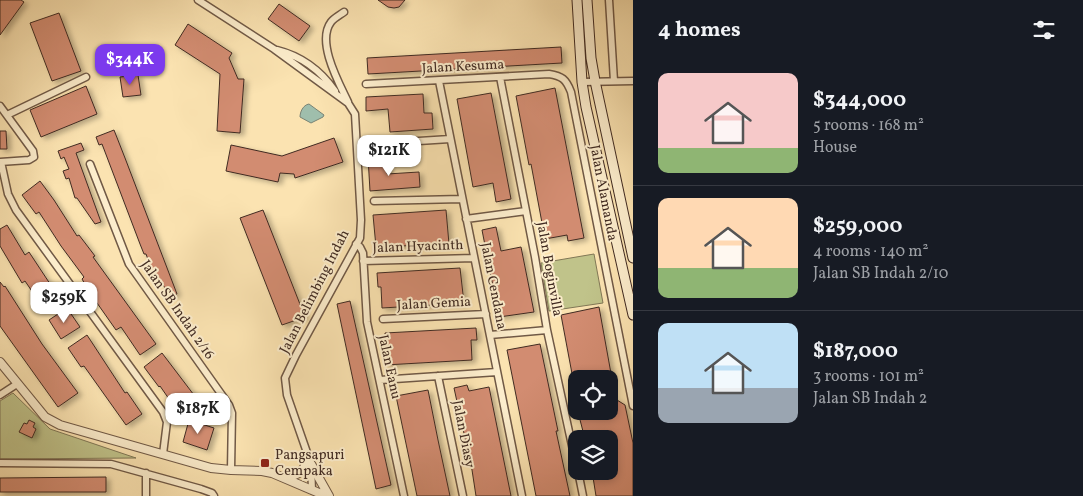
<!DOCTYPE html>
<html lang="en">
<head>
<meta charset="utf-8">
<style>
  body { margin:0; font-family:Vollkorn,serif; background:#20242c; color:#f1f3f6; height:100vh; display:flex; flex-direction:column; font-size:19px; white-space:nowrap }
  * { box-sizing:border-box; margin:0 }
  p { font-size:16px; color:#9ea1a6 }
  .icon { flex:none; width:28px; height:28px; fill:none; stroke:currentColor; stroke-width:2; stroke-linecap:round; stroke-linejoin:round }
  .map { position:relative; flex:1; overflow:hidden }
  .details { display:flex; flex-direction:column; background:#171b24; width:450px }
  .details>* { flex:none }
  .tools { position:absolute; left:568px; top:370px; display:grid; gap:10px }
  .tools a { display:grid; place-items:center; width:50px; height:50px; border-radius:10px; background:#171b24; box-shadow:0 2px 8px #0003; font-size:25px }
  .price { position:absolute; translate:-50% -42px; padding:0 11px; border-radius:10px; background:#fff; color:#222; font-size:16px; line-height:32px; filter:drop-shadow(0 1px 2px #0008) }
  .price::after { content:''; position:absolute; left:50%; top:30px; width:15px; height:11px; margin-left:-8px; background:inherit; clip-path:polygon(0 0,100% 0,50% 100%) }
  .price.selected { background:#7c3aed; color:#fff }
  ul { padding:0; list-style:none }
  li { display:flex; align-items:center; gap:15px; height:125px; padding:0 25px }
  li+li { border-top:1px solid #363941 }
  li span { display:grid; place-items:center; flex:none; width:140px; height:100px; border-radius:10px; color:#555 }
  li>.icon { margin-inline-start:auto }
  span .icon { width:60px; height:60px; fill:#fffc; stroke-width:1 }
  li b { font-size:21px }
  h2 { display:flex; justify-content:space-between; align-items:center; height:60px; padding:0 25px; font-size:21px }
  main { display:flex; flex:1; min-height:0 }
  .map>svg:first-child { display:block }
  .green { fill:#c0c38a; stroke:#807756 }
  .water { fill:#9fbeac; stroke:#798375 }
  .building { fill:#d28c71; stroke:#412b22; filter:url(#shadow) }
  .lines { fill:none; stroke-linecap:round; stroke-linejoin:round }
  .minor-casing { stroke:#705946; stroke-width:9 }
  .tertiary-casing { stroke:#705946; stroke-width:10 }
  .secondary-casing { stroke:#412b22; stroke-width:11 }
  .minor { stroke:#fcedcc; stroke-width:6 }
  .tertiary { stroke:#fcedcc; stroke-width:8 }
  .secondary { stroke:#fcedcc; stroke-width:9 }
  .poi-dot { fill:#8f2418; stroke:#fcedcc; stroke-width:2 }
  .labels { text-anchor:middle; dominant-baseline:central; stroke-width:4; stroke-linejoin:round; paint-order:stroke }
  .street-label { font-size:14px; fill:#412b22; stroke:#fcedcc }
  .poi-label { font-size:14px; fill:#412b22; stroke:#fcedcc; text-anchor:start }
</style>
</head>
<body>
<main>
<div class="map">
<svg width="633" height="496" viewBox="0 0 633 496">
  <defs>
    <filter id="shadow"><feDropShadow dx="4" dy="2.5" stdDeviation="2.5" flood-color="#0004"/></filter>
  </defs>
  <rect width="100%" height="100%" fill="#fbe3b1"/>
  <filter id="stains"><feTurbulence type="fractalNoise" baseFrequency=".004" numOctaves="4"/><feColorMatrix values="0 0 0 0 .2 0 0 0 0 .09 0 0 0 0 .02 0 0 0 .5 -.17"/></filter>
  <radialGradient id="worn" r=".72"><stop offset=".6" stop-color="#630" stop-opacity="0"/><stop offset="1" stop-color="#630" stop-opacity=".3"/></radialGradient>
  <path class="green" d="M594 254 603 303 549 311 541 263Z
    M13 393 50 429 136 458 0 459V401Z"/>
  <path class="water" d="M309 104 324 115 323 117 311 123 300 117C300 112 303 105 309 104Z"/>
  <path class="building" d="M0 0H21L24 2 0 35Z
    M378 0H405L399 7 394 8 388 7Z
    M279 4 310 26 299 41 268 19Z
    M59 13 81 71 52 81 30 23Z
    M188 24 232 53 229 58 238 79H244L240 133 217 131 220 74 175 45Z
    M561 47 562 63 368 74 367 58Z
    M138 75 141 95 123 97 120 77Z
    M86 86 97 114 41 137 30 110Z
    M555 88 584 238 568 241 567 235 545 239 531 164 529 165 516 96Z
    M491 93 511 199 496 202 493 183 473 187 457 99Z
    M423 94 424 113H432L433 129 390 132 388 109 366 111V97Z
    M114 130 125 158 177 294 170 296 155 272 153 273 146 254H144L140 244 102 144 99 145 96 137Z
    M0 131H6L7 149H0Z
    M334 138 343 162 295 178 294 174 280 173 278 182 226 171 231 145 282 156Z
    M81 143 84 150 76 153 101 222 95 224 77 198H75L69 178 66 179 63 171 69 169 64 157 61 159 58 151Z
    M386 156 387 174 419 172 420 187 370 191 368 157Z
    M40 181 54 200 77 236 79 235 95 256 93 257 156 344 140 355 121 327 116 330 90 293 82 279 84 277 61 246 39 212 36 214 22 195Z
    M263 210 305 317 282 325 240 218Z
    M446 210 449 244 376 247 373 215Z
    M7 225 25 255 29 252 60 299 44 309 25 281 22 283 0 246V229Z
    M496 227 501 251 521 247 534 312 499 317 482 230Z
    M460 268 464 303 382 308 381 287H378L377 273Z
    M0 282 4 287 5 286 42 344 78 393 58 407 0 326Z
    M350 301 391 485 376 489 337 304Z
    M599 307 612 379H573L561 315Z
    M67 308 80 327 61 339 49 320Z
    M476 328 477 340H471L472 360 385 365V333Z
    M87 335 125 393 127 392 142 414 126 425 84 366 81 367 68 348Z
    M540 344 558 431H556L570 496H536L507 350Z
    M162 353 197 399 178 412 160 386 159 387 144 367Z
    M467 385 469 391 489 387 511 496H476L472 470 454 388Z
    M428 390 438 440 450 496H417L396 396Z
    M617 400 625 405 633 443V496H596L592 471H612L609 456V439H585L579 416 599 411H609V401Z
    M29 420 35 423 33 427 36 429 32 438 19 432 24 423 27 424Z
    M189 420 214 428 207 450 183 442Z
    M106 477V492H0V478Z"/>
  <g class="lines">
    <g class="minor-casing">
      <path id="minor" d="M198 0 274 49 348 103 355 114 361 220 360 238 296 355 285 378 287 395 311 464 312 490
        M609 0 614 81
        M344 12C340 15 334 18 331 22 316 42 339 83 348 102
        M277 50C301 56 321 71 335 91
        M500 77 535 257 547 330 576 464
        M439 81 522 496
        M582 82 633 81
        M366 84 549 74C562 76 566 79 571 92L633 406
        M0 106 33 151 34 157 29 160 0 162
        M7 115 86 77
        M372 144 450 139
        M1 162 8 194 16 210 163 412 167 422 163 454
        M90 164 129 264 229 405 232 413 231 470
        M374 201 462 199
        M466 219 526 211
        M356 244 360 247 363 253 367 322 404 496
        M363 261 474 258
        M383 319 486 314
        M490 335 547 330
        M438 376 463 496
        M380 380 497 372
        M0 395 17 384
        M0 463 111 464 201 489 212 493 214 496
        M578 471 583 496
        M146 496V473"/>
    </g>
    <g class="tertiary-casing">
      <path id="tertiary" d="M0 362 45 417 60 425 211 468 231 470 262 471 272 473 326 496
        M311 464 329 496
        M284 478C298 475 305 472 308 457"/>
    </g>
    <g class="secondary-casing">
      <path id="secondary" d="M577 0 582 82 586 107 633 315
        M587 0 591 58 595 81 633 258"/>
    </g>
    <use href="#minor" class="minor"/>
    <use href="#tertiary" class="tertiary"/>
    <use href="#secondary" class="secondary"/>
  </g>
  <rect class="poi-dot" x="260" y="458" width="10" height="10" rx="2.5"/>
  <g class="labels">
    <g class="street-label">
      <text transform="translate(463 67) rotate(-3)">Jalan Kesuma</text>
      <text transform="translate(603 193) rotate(79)">Jalan Alamanda</text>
      <text transform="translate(418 247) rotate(-2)">Jalan Hyacinth</text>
      <text transform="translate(549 269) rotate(80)">Jalan Boginvilla</text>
      <text transform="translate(493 286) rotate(79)">Jalan Cendana</text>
      <text transform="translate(315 292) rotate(-63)">Jalan Belimbing Indah</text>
      <text transform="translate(434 304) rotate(-3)">Jalan Gemia</text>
      <text transform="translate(177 310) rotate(55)">Jalan SB Indah 2/16</text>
      <text transform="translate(389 367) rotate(78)">Jalan Eanu</text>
      <text transform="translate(463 434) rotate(79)">Jalan Diasy</text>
    </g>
    <g class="poi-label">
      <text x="275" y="455">Pangsapuri<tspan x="275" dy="16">Cempaka</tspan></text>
    </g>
  </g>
  <rect width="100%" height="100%" filter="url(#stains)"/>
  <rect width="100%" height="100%" fill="url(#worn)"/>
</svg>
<div class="tools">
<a><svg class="icon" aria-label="locate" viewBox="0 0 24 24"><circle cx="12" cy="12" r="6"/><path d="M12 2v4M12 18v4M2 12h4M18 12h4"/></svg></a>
<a><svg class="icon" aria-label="layers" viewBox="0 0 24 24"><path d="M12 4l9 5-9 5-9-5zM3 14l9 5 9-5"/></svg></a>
</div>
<b class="price selected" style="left:130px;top:86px">$344K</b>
<b class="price" style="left:389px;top:177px">$121K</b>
<b class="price" style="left:64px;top:324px">$259K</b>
<b class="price" style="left:198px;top:435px">$187K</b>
</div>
<section class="details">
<h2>4 homes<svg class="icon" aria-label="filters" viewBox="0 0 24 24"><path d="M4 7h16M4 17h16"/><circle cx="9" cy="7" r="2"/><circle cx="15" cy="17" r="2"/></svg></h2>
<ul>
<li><span style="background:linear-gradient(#f6c9c9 75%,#8fb573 0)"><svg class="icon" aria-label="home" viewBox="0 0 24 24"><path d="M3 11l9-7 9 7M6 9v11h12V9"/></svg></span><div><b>$344,000</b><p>5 rooms · 168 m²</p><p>House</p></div></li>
<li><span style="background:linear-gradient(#ffd9b3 70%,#8fb573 0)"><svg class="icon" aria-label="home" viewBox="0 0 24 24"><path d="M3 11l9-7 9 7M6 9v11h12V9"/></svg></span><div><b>$259,000</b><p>4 rooms · 140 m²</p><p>Jalan SB Indah 2/10</p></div></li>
<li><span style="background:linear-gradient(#bfe0f5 65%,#9aa5b1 0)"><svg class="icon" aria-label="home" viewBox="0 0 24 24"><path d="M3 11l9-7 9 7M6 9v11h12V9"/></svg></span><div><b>$187,000</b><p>3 rooms · 101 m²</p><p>Jalan SB Indah 2</p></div></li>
</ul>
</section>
</main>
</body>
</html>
